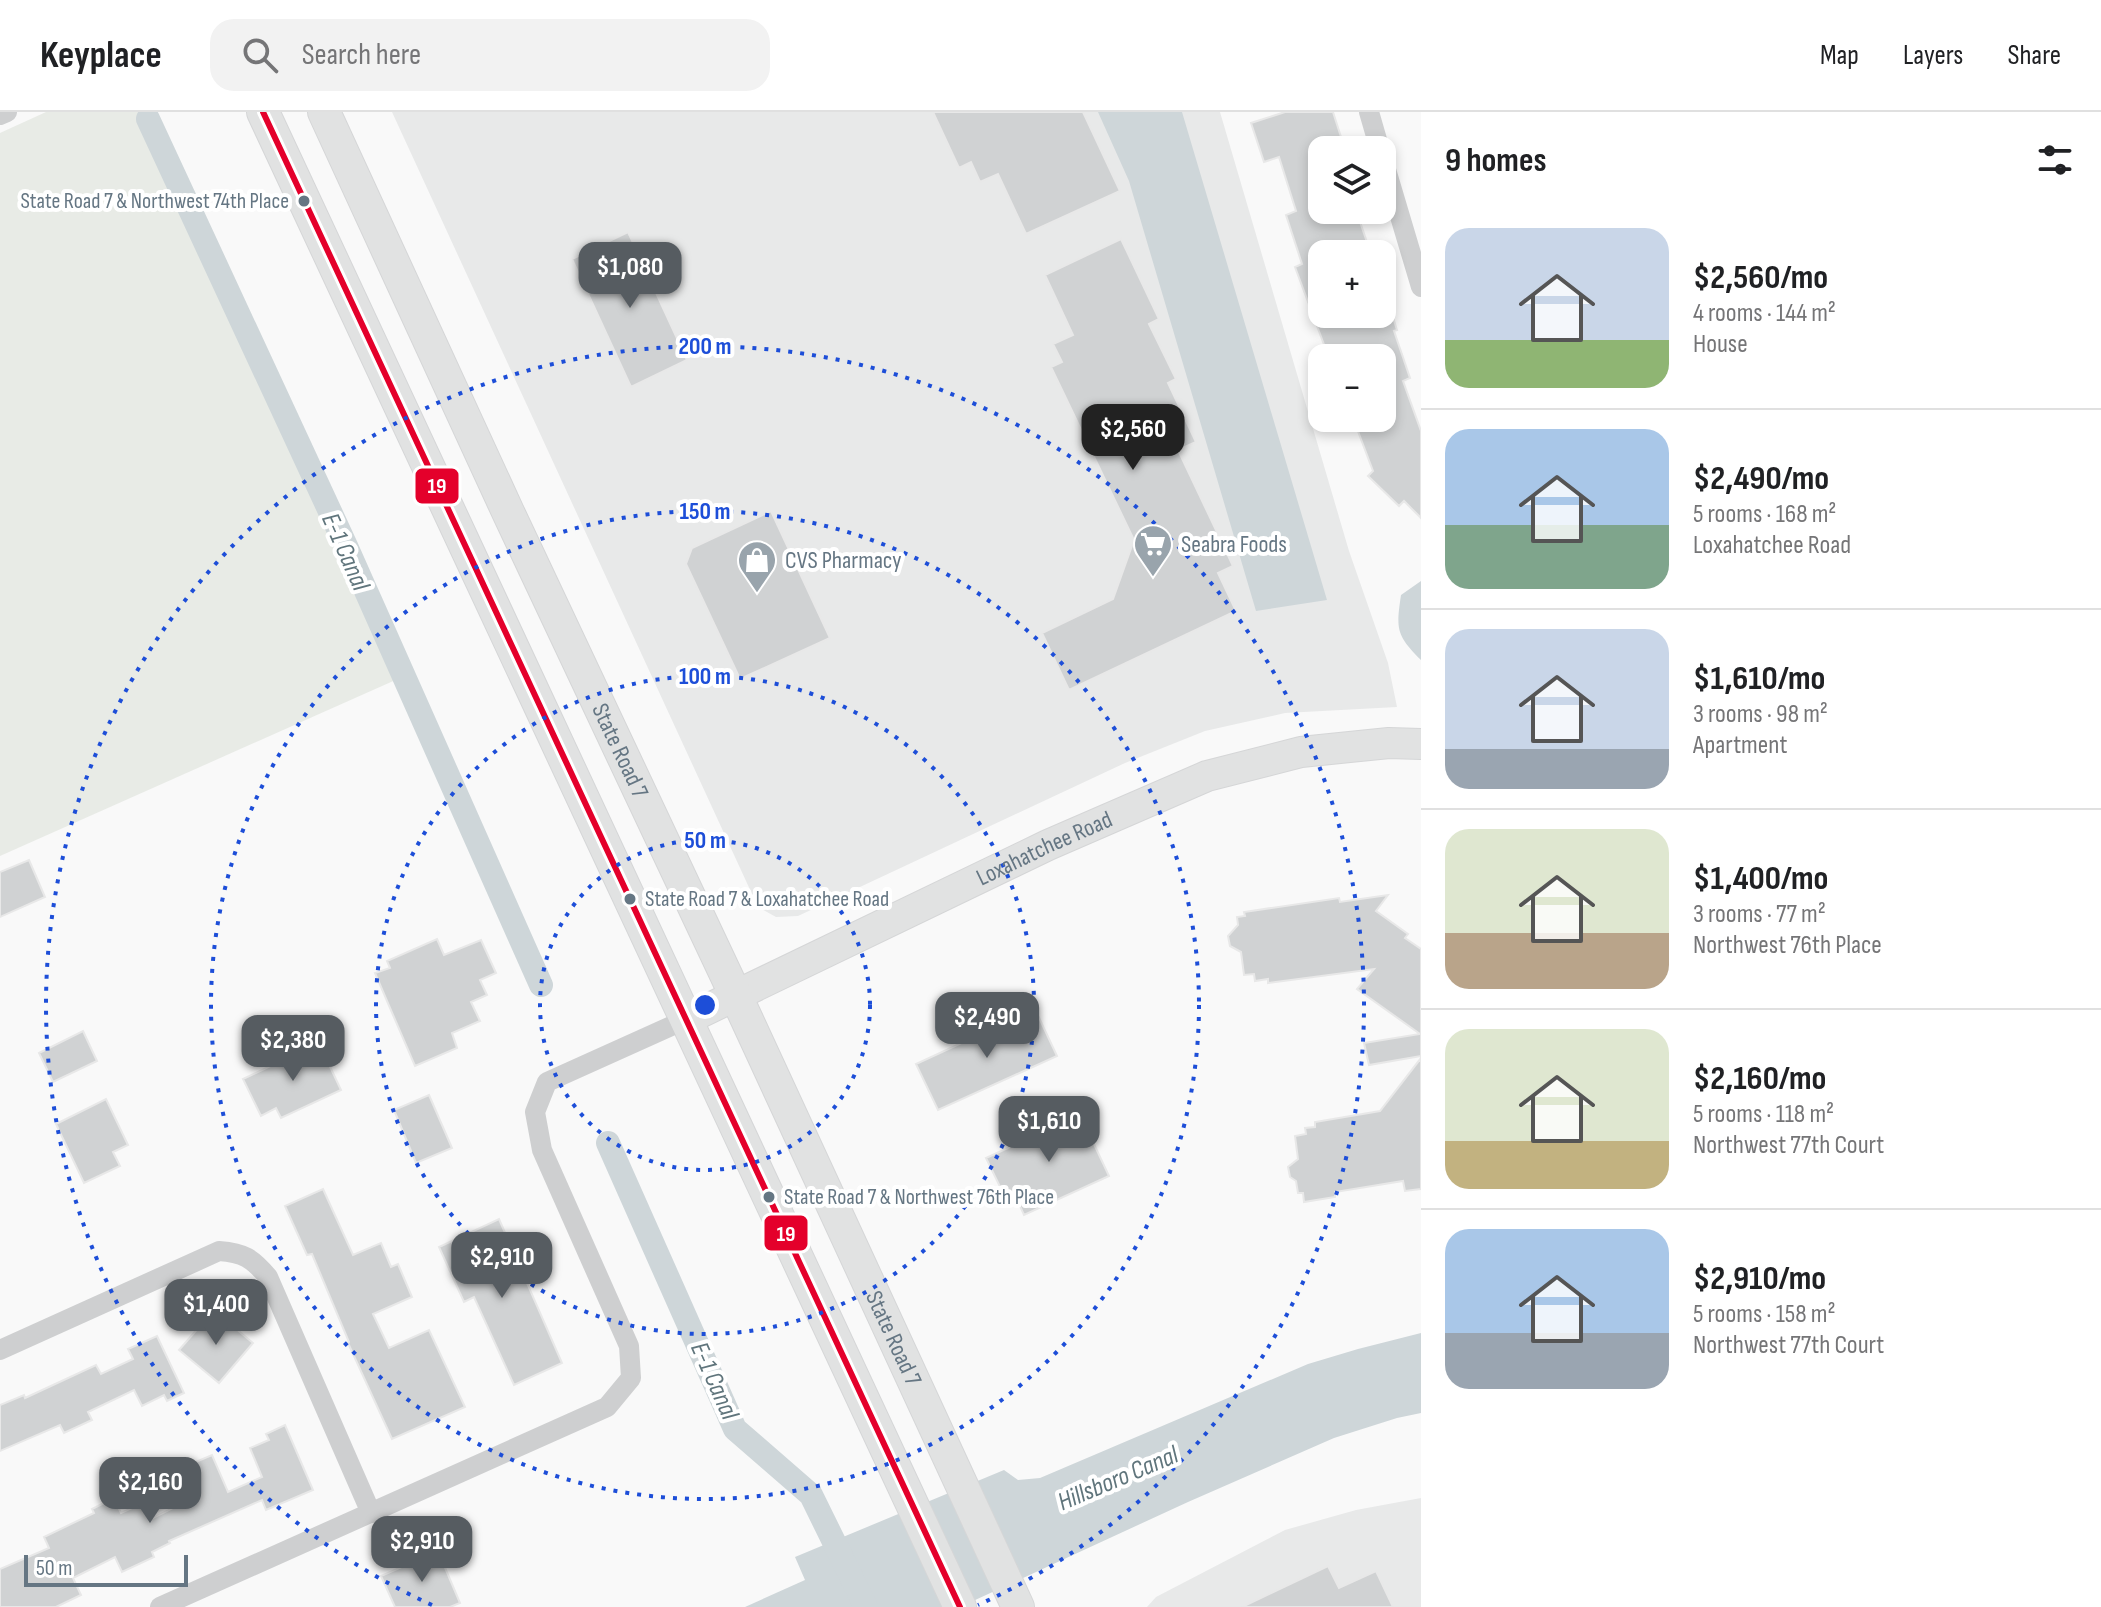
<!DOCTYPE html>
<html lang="en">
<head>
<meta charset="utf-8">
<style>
  body { margin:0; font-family:"Sofia Sans Condensed",sans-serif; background:#f2f2f2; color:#202124; height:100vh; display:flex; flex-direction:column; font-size:30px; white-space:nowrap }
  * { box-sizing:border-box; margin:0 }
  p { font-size:26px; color:#757577 }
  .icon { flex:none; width:44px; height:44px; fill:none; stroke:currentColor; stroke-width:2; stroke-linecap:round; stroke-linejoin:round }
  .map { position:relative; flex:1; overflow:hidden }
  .panel { display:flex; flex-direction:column; background:#fff; width:680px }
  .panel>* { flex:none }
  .fabs { position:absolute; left:1308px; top:24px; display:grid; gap:16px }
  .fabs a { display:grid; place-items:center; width:88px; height:88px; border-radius:16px; background:#fff; box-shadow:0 4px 12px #0003; font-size:40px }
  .scale { position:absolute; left:24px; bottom:20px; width:164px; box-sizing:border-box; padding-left:8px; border:4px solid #657683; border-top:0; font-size:22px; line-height:28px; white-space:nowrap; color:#657683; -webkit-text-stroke:6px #fff; paint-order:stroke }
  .price { position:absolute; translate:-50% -68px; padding:0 18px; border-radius:16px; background:#565c61; color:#fff; font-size:26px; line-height:52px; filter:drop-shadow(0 2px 4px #0008) }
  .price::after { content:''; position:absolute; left:50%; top:48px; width:24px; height:18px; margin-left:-12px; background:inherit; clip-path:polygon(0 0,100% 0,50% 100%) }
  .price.current { background:#222; color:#fff }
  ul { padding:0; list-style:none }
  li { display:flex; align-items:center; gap:24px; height:200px; padding:0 24px }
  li+li { border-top:2px solid #e0e0e0 }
  li span { display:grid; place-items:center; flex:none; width:224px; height:160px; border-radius:24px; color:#555 }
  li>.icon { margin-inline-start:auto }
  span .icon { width:96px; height:96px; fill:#fffc; stroke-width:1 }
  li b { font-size:34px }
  h2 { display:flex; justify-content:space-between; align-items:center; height:96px; padding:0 24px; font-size:34px }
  header { display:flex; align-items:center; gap:48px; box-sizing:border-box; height:112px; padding:0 40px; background:#fff; border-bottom:2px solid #e0e0e0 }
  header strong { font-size:38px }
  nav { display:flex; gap:44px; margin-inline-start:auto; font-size:28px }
  .search { width:560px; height:72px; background:#f2f2f2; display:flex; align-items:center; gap:20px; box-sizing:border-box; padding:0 28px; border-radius:24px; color:#757577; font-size:30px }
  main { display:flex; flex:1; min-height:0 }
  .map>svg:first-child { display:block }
  .built { fill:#e8e9e9 }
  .green { fill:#e8ebe6 }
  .water { fill:#ced6d9 }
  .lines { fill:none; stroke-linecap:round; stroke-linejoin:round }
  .canal { stroke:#ced6d9; stroke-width:24 }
  .building { fill:#d0d2d3; stroke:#e8e8e8; stroke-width:2 }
  .secondary-casing { stroke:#d5d6d7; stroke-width:32 }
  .primary-casing { stroke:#d5d6d7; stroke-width:34 }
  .street { stroke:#cecfd0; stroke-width:20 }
  .secondary { stroke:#e1e2e2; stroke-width:30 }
  .primary { stroke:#e1e2e2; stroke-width:32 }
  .bus-1-casing { stroke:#fff; stroke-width:12 }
  .bus-1 { stroke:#e4002b; stroke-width:6 }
  .ring { fill:none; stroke:#1d4ed8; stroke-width:4; stroke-dasharray:4 8 }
  .bus-dot { fill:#657683; stroke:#fff; stroke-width:3 }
  .labels { text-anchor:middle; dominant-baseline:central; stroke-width:8; stroke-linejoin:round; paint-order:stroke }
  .bus-label { font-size:22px; fill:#657683; stroke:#fff; text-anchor:start }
  .poi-label { font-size:24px; fill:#657683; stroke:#fff; text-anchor:start }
  .street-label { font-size:24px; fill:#657683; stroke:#fff }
  .water-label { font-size:26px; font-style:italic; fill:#60757c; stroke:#fff }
  .centre { fill:#1d4ed8; stroke:#fff; stroke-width:4 }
  .ring-label { font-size:24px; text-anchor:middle; font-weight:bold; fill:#1d4ed8; stroke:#fff; stroke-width:8; stroke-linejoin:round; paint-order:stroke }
  .line-badge { stroke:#fff; stroke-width:3 }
  .badge-label { font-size:22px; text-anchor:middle; font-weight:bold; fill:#fff }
</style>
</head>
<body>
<header>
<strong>Keyplace</strong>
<div class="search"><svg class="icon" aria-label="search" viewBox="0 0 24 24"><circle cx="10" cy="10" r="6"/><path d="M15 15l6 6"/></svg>Search here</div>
<nav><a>Map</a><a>Layers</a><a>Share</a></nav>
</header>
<main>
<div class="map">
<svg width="1421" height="1495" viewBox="0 0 1421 1495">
  <rect width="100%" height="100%" fill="#f9f9f9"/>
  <path class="built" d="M392 0H1220L1349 439 1388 551 1397 595 1285 601 1205 619 1125 651 798 804 776 805 758 795Z
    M1421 1386V1495H1147L1156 1485 1285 1418 1356 1398Z"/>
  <path class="green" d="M46 0H141L409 562 0 744V21Z"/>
  <path class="water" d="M1098 0H1182L1327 488 1256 499 1129 69Z
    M1421 469V548C1396 523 1396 517 1401 483Z
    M1421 1221V1301L1397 1306 1334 1326 1188 1390 960 1495H745L805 1468 795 1445 1004 1358 1018 1368 1040 1366 1308 1252 1358 1237Z"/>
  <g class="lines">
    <path class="canal" d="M148 7 346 434 541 873
      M608 1031 735 1317 811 1383 866 1495"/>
  </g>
  <path class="building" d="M933 0H1083L1120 79 1026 122 998 62 980 70 971 50 959 56Z
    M1285 0H1333L1341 25 1337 26 1341 38H1322V98H1356L1371 142H1322V202H1392L1397 218 1394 219 1410 266 1403 269 1421 319V406L1404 389 1399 394 1368 364 1373 359 1353 306H1382V246H1329L1295 155 1302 152 1286 103 1296 99 1279 45 1264 50 1251 11Z
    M628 120 687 248 631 275 572 147Z
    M1121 127 1159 207 1149 212 1176 267 1168 271 1196 330 1178 338 1233 454 1218 461 1236 499 1069 578 1042 521 1113 487 1134 428 1051 255 1062 250 1053 232 1073 223 1045 163Z
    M771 399 830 526 740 567 686 452 692 436Z
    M29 748 45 785 0 805V760Z
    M1388 783 1376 799 1408 822 1405 826 1421 837V944L1369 953 1364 931 1420 922 1357 877 1374 857 1268 871V867L1255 869 1254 862 1244 863 1241 840 1230 834 1228 824 1238 813 1237 805 1245 804 1244 800 1339 786 1340 790Z
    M437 827 444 843 481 828 496 861 480 868 487 883 471 890 480 909 452 921 457 936 415 954 375 861 390 856 387 849Z
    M1035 897 1057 944 938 998 916 952Z
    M83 919 97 949 53 970 39 941Z
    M319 931 341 978 281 1006 276 996 261 1004 243 967Z
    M1421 946V1077L1405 1079 1403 1069 1335 1080V1085L1304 1090 1303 1081H1298L1296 1069 1290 1065 1288 1055 1298 1047 1295 1024 1306 1022 1305 1016 1315 1015V1010L1380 999Z
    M429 983 452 1036 416 1051 394 998Z
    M106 987 128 1033 113 1040 120 1054 84 1071 56 1012Z
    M1078 998 1109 1064 1024 1103 1014 1081 1005 1085 986 1046 1019 1031 1017 1027Z
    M323 1077 353 1143 381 1131 391 1155 398 1152 412 1185 373 1202 389 1236 429 1218 465 1295 392 1327 348 1231 349 1230 312 1142 307 1143 285 1094Z
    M499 1107 562 1251 514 1273 474 1185 464 1190 439 1135Z
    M214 1198 253 1231 219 1271 179 1238Z
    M157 1224 184 1281 167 1289 164 1283 142 1294 134 1278 88 1300 92 1308 64 1321 60 1313 0 1339V1293L24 1283 25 1286 96 1253 101 1262 133 1247 128 1237Z
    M285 1313 313 1378 266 1398 262 1388 169 1429 170 1431 152 1440 154 1445 122 1460 115 1445 73 1466 81 1483 56 1495H0V1457L49 1436 44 1425 94 1401 92 1397 114 1386 121 1401 143 1391 151 1407 185 1390 172 1360 212 1343 228 1380 262 1365 250 1336 269 1328 266 1322Z
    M438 1439 460 1491 450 1495H395L381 1464Z
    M1328 1454 1339 1476 1376 1459 1393 1495H1242Z"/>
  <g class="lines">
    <g class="secondary-casing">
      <g id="secondary">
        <path id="s1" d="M687 907 1048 733 1207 664 1301 640 1389 631 1421 632"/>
      </g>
    </g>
    <g class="primary-casing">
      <g id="primary">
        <path d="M263 0 960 1495"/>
        <path id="s2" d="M324 0 508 400 736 884 1018 1495"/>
      </g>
    </g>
    <path class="street" d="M1369 0 1380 38
      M0 3 7 0
      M1382 44 1421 175
      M0 1238 219 1139C244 1141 252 1146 268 1165L371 1401
      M160 1495 607 1295 631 1266 629 1234 542 1038 535 1000 547 970 687 907"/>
    <use href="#secondary" class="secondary"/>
    <use href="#primary" class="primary"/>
    <g class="bus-1-casing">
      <path id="bus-1" d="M263 0 960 1495"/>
    </g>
    <use href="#bus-1" class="bus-1"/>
  </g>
  <g class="ring">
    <circle cx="705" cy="893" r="165"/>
    <circle cx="705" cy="893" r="329"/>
    <circle cx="705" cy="893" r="494"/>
    <path d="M432 1493A659 659 0 1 1 978 1493"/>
  </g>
  <defs>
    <g id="supermarket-pin" transform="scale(2)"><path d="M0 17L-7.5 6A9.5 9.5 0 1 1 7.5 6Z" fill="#99a4ac" stroke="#fff"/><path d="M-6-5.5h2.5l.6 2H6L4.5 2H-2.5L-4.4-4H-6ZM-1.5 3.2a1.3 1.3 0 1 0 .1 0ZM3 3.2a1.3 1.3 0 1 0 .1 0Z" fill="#fff"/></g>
    <g id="shop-pin" transform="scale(2)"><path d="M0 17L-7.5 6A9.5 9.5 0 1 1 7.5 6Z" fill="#99a4ac" stroke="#fff"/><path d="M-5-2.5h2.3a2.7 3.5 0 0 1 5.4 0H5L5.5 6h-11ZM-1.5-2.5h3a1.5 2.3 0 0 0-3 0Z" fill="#fff"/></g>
  </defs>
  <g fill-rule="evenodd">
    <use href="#supermarket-pin" x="1153" y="432"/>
    <use href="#shop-pin" x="757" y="448"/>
  </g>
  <g class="bus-dot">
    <circle cx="304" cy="89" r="7"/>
    <circle cx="630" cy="787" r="7"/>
    <circle cx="769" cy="1085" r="7"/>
  </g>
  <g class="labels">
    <g class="bus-label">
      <text x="289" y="89" text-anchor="end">State Road 7 &amp; Northwest 74th Place</text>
      <text x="645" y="787">State Road 7 &amp; Loxahatchee Road</text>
      <text x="784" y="1085">State Road 7 &amp; Northwest 76th Place</text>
    </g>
    <g class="poi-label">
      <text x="1181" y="432">Seabra Foods</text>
      <text x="785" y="448">CVS Pharmacy</text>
    </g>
    <g class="street-label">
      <text stroke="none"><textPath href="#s2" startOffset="704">State Road 7</textPath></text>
      <text stroke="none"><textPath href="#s1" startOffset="396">Loxahatchee Road</textPath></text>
      <text stroke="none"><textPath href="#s2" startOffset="1352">State Road 7</textPath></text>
    </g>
    <g class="water-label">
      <text transform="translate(345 440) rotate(66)">E-1 Canal</text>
      <text transform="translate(714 1269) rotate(66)">E-1 Canal</text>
      <text transform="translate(1118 1367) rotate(-23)">Hillsboro Canal</text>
    </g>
  </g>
  <circle cx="705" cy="893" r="12" class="centre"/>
  <g class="ring-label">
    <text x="705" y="242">200 m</text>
    <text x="705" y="407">150 m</text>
    <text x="705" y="572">100 m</text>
    <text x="705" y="736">50 m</text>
  </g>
  <g class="line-badge">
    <rect x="414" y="355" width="46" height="38" rx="8" fill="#e4002b"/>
    <rect x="763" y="1102" width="46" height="38" rx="8" fill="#e4002b"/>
  </g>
  <g class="badge-label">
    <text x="437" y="381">19</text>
    <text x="786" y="1129">19</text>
  </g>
</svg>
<div class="fabs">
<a><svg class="icon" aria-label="layers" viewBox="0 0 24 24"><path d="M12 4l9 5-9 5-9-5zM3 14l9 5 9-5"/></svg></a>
<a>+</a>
<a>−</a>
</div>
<div class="scale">50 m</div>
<b class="price" style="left:630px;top:198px">$1,080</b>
<b class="price current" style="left:1133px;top:360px">$2,560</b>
<b class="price" style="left:987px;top:948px">$2,490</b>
<b class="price" style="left:293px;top:971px">$2,380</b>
<b class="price" style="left:1049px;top:1052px">$1,610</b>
<b class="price" style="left:502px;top:1188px">$2,910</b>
<b class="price" style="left:216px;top:1235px">$1,400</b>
<b class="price" style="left:150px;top:1413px">$2,160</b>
<b class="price" style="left:422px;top:1472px">$2,910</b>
</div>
<section class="panel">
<h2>9 homes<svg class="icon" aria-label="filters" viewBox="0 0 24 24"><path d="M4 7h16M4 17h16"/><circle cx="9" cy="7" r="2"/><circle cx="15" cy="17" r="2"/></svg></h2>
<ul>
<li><span style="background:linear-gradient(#c9d6e8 70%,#8fb573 0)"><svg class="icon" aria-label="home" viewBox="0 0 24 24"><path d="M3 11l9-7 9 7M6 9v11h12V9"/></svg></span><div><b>$2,560/mo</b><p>4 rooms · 144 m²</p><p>House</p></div></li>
<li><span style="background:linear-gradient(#a9c7e8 60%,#7fa58c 0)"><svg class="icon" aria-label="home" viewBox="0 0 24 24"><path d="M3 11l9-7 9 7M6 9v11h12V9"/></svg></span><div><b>$2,490/mo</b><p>5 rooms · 168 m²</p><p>Loxahatchee Road</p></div></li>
<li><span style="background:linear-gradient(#c9d6e8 75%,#9aa5b1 0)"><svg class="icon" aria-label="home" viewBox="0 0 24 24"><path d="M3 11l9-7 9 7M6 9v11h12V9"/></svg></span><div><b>$1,610/mo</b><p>3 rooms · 98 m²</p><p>Apartment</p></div></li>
<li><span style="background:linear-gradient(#dfe7d0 65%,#b9a48a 0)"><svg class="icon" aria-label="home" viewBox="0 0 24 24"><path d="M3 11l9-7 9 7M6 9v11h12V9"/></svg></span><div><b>$1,400/mo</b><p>3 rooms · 77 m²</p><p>Northwest 76th Place</p></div></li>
<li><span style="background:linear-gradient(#dfe7d0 70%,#c2b280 0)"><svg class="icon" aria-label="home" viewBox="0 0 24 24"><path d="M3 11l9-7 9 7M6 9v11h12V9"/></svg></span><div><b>$2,160/mo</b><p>5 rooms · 118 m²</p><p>Northwest 77th Court</p></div></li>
<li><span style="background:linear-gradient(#a9c7e8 65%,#9aa5b1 0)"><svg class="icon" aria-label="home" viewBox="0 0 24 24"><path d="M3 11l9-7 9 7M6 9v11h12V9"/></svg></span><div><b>$2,910/mo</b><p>5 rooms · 158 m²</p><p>Northwest 77th Court</p></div></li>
</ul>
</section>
</main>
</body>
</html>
